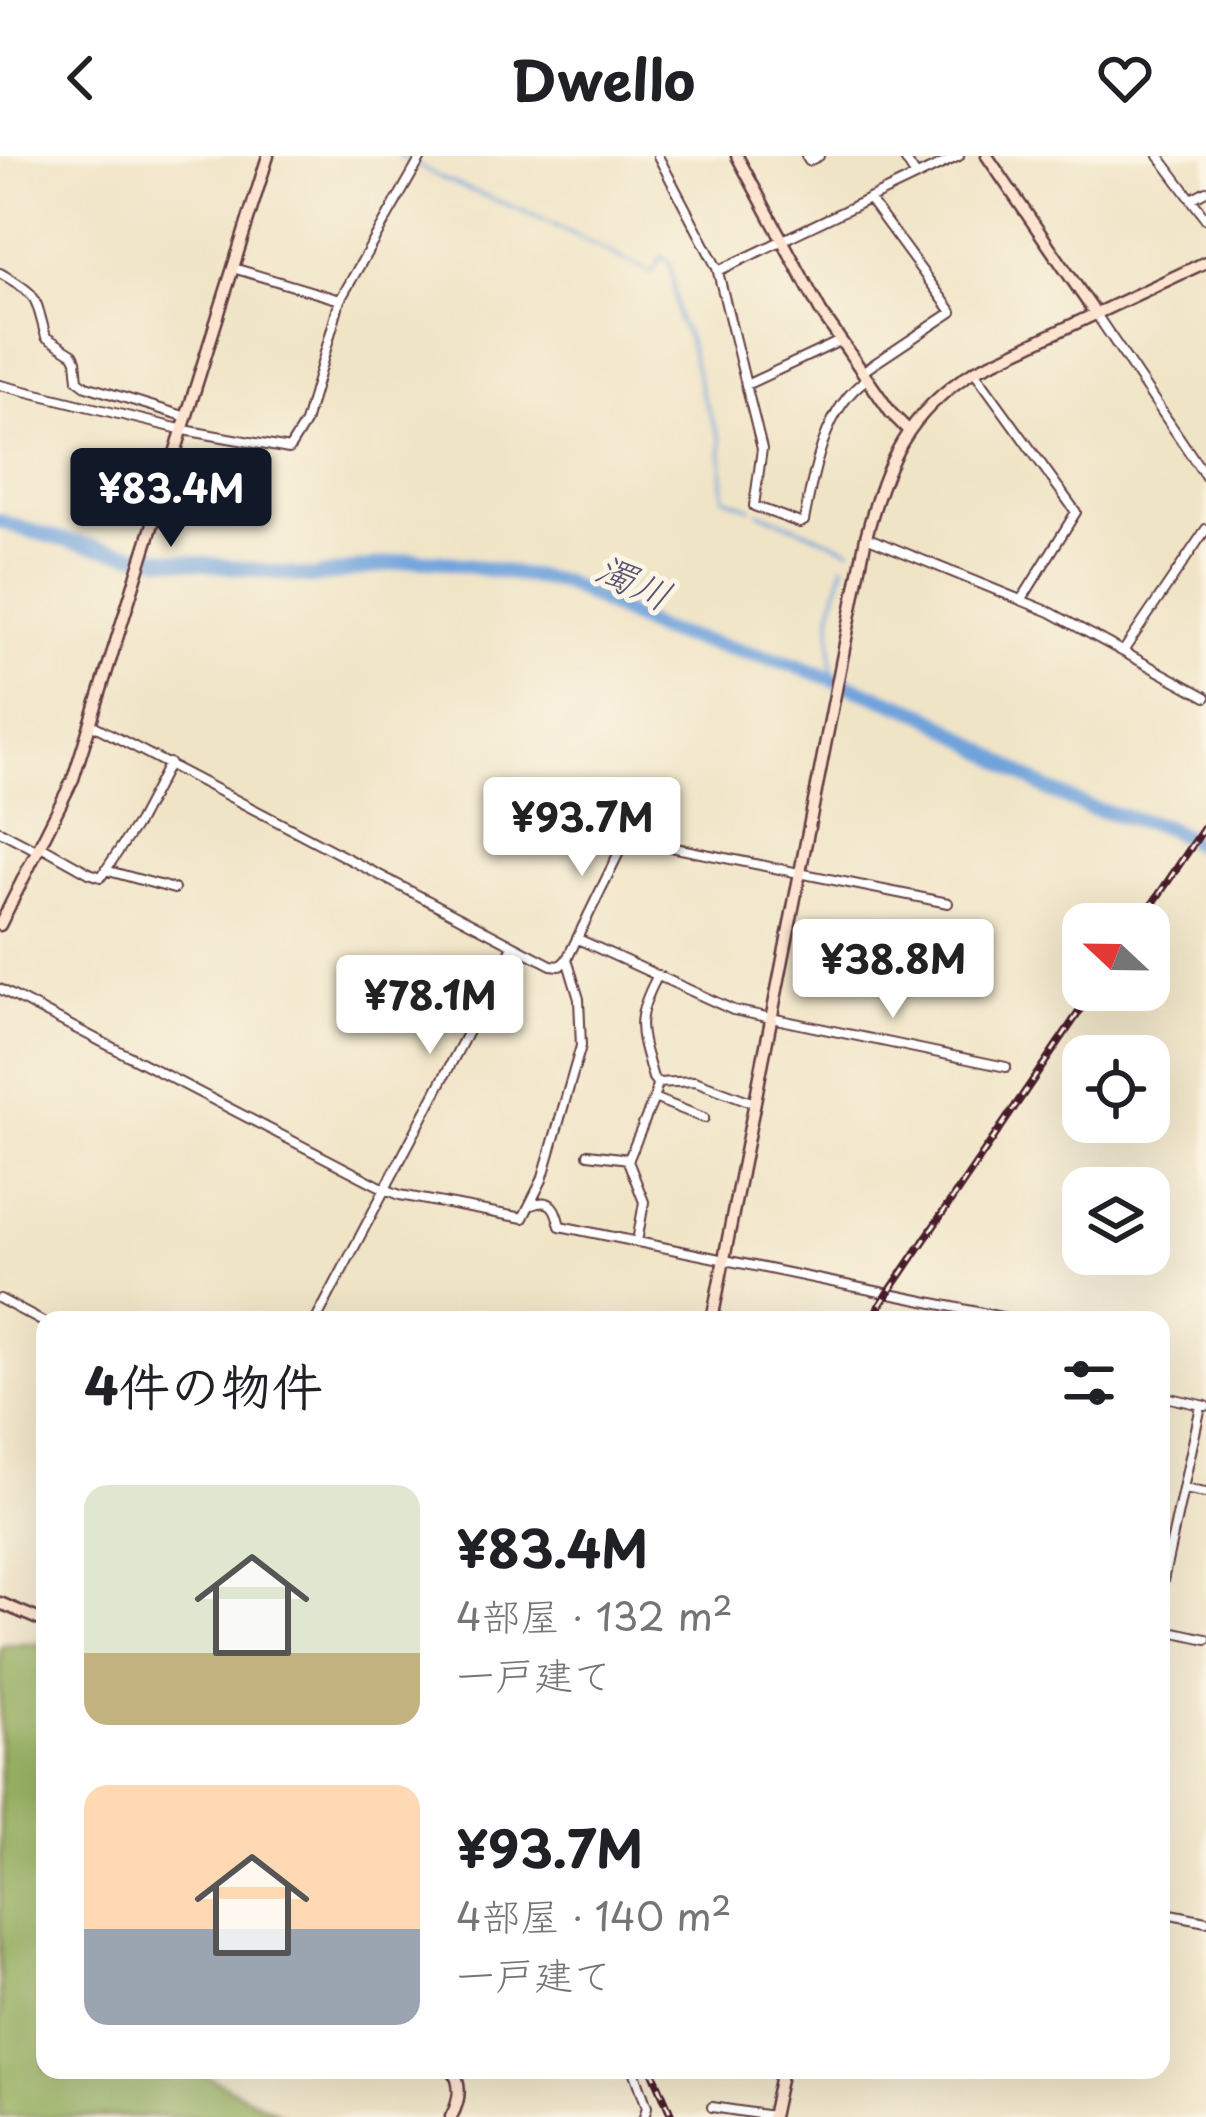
<!DOCTYPE html>
<html lang="ja">
<head>
<meta charset="utf-8">
<style>
  body { margin:0; font-family:"Playpen Sans","Klee One",sans-serif; background:#f2f2f2; color:#202124; height:100vh; display:flex; flex-direction:column; font-size:45px; white-space:nowrap }
  * { box-sizing:border-box; margin:0 }
  p { font-size:39px; color:#757577 }
  .icon { flex:none; width:66px; height:66px; fill:none; stroke:currentColor; stroke-width:2; stroke-linecap:round; stroke-linejoin:round }
  .map { position:relative; flex:1; overflow:hidden }
  .details { position:absolute; left:36px; top:1155px; width:1134px; height:768px; display:flex; flex-direction:column; background:#fff; border-radius:24px; box-shadow:0 12px 48px #0002 }
  .details>* { flex:none }
  .needle { width:78px; rotate:292deg }
  .fabs { position:absolute; left:1062px; top:747px; display:grid; gap:24px }
  .fabs a { display:grid; place-items:center; width:108px; height:108px; border-radius:24px; background:#fff; box-shadow:0 12px 48px #0002; font-size:60px }
  .price { position:absolute; translate:-50% -102px; padding:0 27px; border-radius:12px; background:#fff; color:#222; font-size:39px; line-height:78px; filter:drop-shadow(0 3px 6px #0008) }
  .price::after { content:''; position:absolute; left:50%; top:72px; width:36px; height:27px; margin-left:-18px; background:inherit; clip-path:polygon(0 0,100% 0,50% 100%) }
  .price.current { background:#111827; color:#fff }
  ul { padding:0; list-style:none }
  li { display:flex; align-items:center; gap:36px; height:300px; padding:0 48px }
  li span { display:grid; place-items:center; flex:none; width:336px; height:240px; border-radius:24px; color:#555 }
  li>.icon { margin-inline-start:auto }
  span .icon { width:144px; height:144px; fill:#fffc; stroke-width:1 }
  li b { font-size:51px }
  h2 { display:flex; justify-content:space-between; align-items:center; height:144px; padding:0 48px; font-size:51px }
  header { display:flex; justify-content:space-between; align-items:center; height:156px; padding:0 48px; background:#fff; font-size:54px; font-weight:700 }
  .map>svg:first-child { display:block }
  .forest { fill:#99b263; stroke:#726847; stroke-width:3 }
  .lines { fill:none; stroke-linecap:round; stroke-linejoin:round }
  .stream { stroke:#70a3dc; stroke-width:3 }
  .river { stroke:#70a3dc; stroke-width:15 }
  .street-casing { stroke:#633d42; stroke-width:12 }
  .secondary-casing { stroke:#633d42; stroke-width:15 }
  .street { stroke:#fff; stroke-width:8 }
  .secondary { stroke:#fde4d0; stroke-width:10 }
  .rail-casing { stroke:#4a1f2b; stroke-width:8 }
  .rail { stroke:#fcf5e5; stroke-width:3; stroke-dasharray:9; stroke-linecap:butt }
  .labels { text-anchor:middle; dominant-baseline:central; stroke-width:10; stroke-linejoin:round; paint-order:stroke }
  .water-label { font-size:39px; font-style:italic; fill:#595472; stroke:#fcf5e5 }
</style>
</head>
<body>
<header><svg class="icon" aria-label="back" viewBox="0 0 24 24"><path d="M15 5l-7 7 7 7"/></svg>Dwello<svg class="icon" aria-label="heart" viewBox="0 0 24 24"><path d="M12 20l-8-8c-3-5 5-10 8-4 3-6 11-1 8 4z"/></svg></header>
<div class="map">
<svg width="1206" height="1961" viewBox="0 0 1206 1961">
  <rect width="100%" height="100%" fill="#fcf5e5"/>
  <filter id="ink" filterUnits="userSpaceOnUse"><feTurbulence type="fractalNoise" baseFrequency=".00833" numOctaves="2"/><feDisplacementMap in="SourceGraphic" scale="24" xChannelSelector="R" yChannelSelector="G"/><feConvolveMatrix kernelMatrix="1 2 1 2 8 2 1 2 1" color-interpolation-filters="sRGB"/></filter>
  <filter id="wash" filterUnits="userSpaceOnUse"><feTurbulence type="fractalNoise" baseFrequency=".004" numOctaves="4" result="noise"/><feDisplacementMap in="SourceGraphic" scale="48" xChannelSelector="R" yChannelSelector="G"/><feGaussianBlur stdDeviation="2.7" result="paint"/><feColorMatrix in="noise" values="0 0 0 0 0 0 0 0 0 0 0 0 0 0 0 0 0 1.4 0 .05"/><feComposite in="paint" operator="in"/></filter>
  <g filter="url(#wash)">
    <rect width="100%" height="100%" fill="#f0e4c6"/>
    <path class="forest" d="M37 1487 45 1490V1914H195L286 1961H0V1491L5 1488Z"/>
    <g class="lines">
      <path class="stream" d="M399 0 443 23 540 62 652 117 662 100 670 108 679 166 688 182 702 239 721 285 724 341 751 352
        M759 356 850 393
        M832 522 831 458 844 408"/>
      <path class="river" d="M0 365C95 399 195 405 295 419L313 421 413 404 439 405 563 426 658 474 789 507 926 558 1046 633 1090 652 1166 671 1206 693"/>
    </g>
  </g>
  <g filter="url(#ink)">
    <g class="lines">
      <g class="street-casing">
        <path id="street" d="M658 0 717 112 720 124 762 293 754 350 800 367 804 365C813 318 824 252 867 223
          M806 0 809 5 819 0
          M903 0 916 20
          M1159 0 1206 63
          M1191 43 1206 35
          M233 112 340 144
          M718 115 959 0
          M0 117C40 140 34 139 46 181L73 198 76 204 78 224 86 230 187 261
          M1096 158 1206 321
          M974 215 1076 356 1022 443
          M862 216 952 156 869 43
          M0 229 184 274 289 293 305 267 340 144 422 0
          M746 229 840 185
          M866 381 1050 456 1206 541
          M1124 494 1206 373
          M91 568 551 809 560 810 567 803 626 682 948 747
          M0 675 38 695
          M41 690 89 717 101 721 138 666 169 607
          M105 714 174 733
          M578 783 733 854 1006 911
          M657 821C633 866 640 876 653 922L657 927 695 925 754 947
          M0 833 385 1033 400 1039 523 1062 542 1024 581 890 579 843 567 803
          M654 942 704 962
          M588 998 629 1003
          M532 1049C552 1041 556 1053 560 1070L1016 1164
          M637 1086 644 1046 628 1005 655 940 657 927
          M0 1143 45 1167
          M316 1164 513 790
          M1161 1240 1206 1250
          M1183 1333 1206 1337
          M1161 1434 1201 1250
          M1161 1473 1206 1483
          M1161 1756 1206 1765
          M634 1914 647 1951 644 1961
          M850 1914 853 1915
          M712 1951 772 1960"/>
      </g>
      <g class="secondary-casing">
        <path id="secondary" d="M737 0 821 156 891 257 908 274
          M987 0 1095 157
          M0 769 73 623 268 0
          M712 1164 866 381C886 306 907 257 974 215L1206 106
          M0 1447 45 1466
          M451 1961C460 1945 462 1930 453 1914
          M772 1961 782 1914"/>
      </g>
      <use href="#street" class="street"/>
      <use href="#secondary" class="secondary"/>
      <g class="rail-casing">
        <path id="rail" d="M1139 768 1206 669
          M870 1164 1094 834
          M652 1914 672 1961"/>
      </g>
      <use href="#rail" class="rail"/>
    </g>
  </g>
  <g class="labels">
    <g class="water-label">
      <text transform="translate(635 424) rotate(25)">濁川</text>
    </g>
  </g>
</svg>
<div class="fabs">
<a><svg class="needle" viewBox="-14 -14 28 28"><path d="M0-13l5 13h-10z" fill="#e53935"/><path d="M0 13l5-13h-10z" fill="#757577"/></svg></a>
<a><svg class="icon" aria-label="locate" viewBox="0 0 24 24"><circle cx="12" cy="12" r="6"/><path d="M12 2v4M12 18v4M2 12h4M18 12h4"/></svg></a>
<a><svg class="icon" aria-label="layers" viewBox="0 0 24 24"><path d="M12 4l9 5-9 5-9-5zM3 14l9 5 9-5"/></svg></a>
</div>
<b class="price current" style="left:171px;top:394px">¥83.4M</b>
<b class="price" style="left:582px;top:723px">¥93.7M</b>
<b class="price" style="left:893px;top:865px">¥38.8M</b>
<b class="price" style="left:430px;top:901px">¥78.1M</b>
<section class="details">
<h2>4件の物件<svg class="icon" aria-label="filters" viewBox="0 0 24 24"><path d="M4 7h16M4 17h16"/><circle cx="9" cy="7" r="2"/><circle cx="15" cy="17" r="2"/></svg></h2>
<ul>
<li><span style="background:linear-gradient(#dfe7d0 70%,#c2b280 0)"><svg class="icon" aria-label="home" viewBox="0 0 24 24"><path d="M3 11l9-7 9 7M6 9v11h12V9"/></svg></span><div><b>¥83.4M</b><p>4部屋 · 132 m²</p><p>一戸建て</p></div></li>
<li><span style="background:linear-gradient(#ffd9b3 60%,#9aa5b1 0)"><svg class="icon" aria-label="home" viewBox="0 0 24 24"><path d="M3 11l9-7 9 7M6 9v11h12V9"/></svg></span><div><b>¥93.7M</b><p>4部屋 · 140 m²</p><p>一戸建て</p></div></li>
</ul>
</section>
</div>
</body>
</html>
